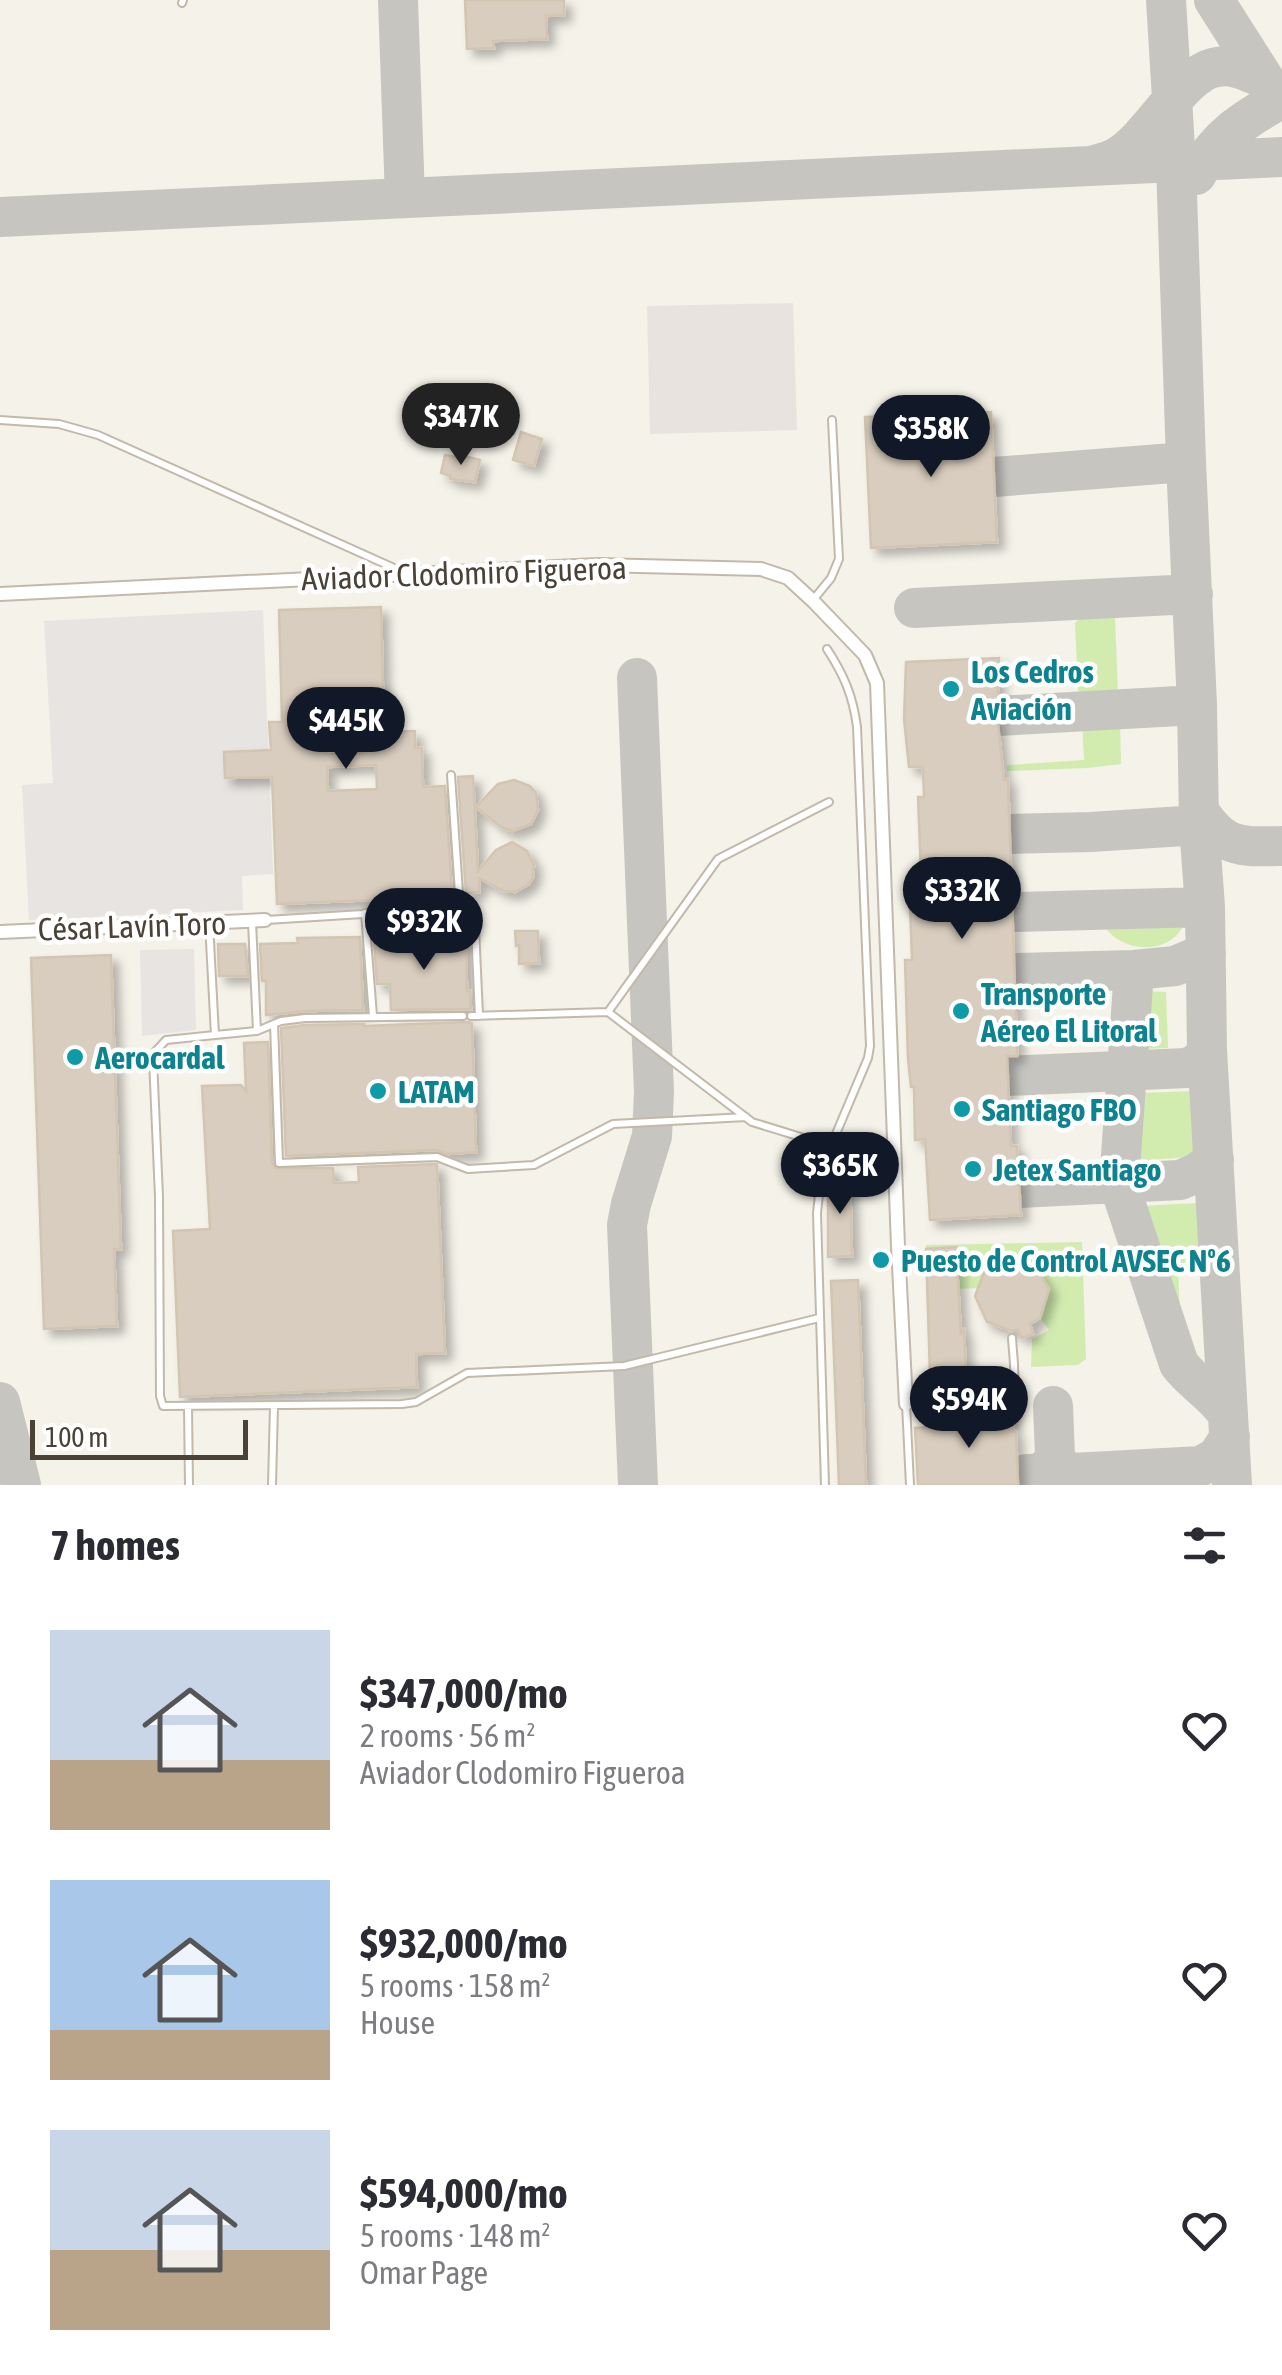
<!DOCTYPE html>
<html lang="en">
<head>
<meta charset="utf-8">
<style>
  body { margin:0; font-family:"Asap Condensed",sans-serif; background:#f7f7f7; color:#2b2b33; height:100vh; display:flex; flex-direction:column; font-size:38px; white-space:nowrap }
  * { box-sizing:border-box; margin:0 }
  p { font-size:32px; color:#7c7c81 }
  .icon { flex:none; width:55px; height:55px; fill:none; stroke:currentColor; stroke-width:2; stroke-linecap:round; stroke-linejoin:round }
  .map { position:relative; height:1485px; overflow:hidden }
  .sheet { display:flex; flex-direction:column; background:#fff; flex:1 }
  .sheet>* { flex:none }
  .scale { position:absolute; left:30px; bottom:25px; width:218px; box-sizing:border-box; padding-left:10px; border:5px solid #4a4237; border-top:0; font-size:28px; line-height:35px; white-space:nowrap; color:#4a4237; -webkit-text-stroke:8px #fff; paint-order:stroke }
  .price { position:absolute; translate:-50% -85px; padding:0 22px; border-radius:35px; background:#111827; color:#fff; font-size:32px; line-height:65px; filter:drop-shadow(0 2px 5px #0008) }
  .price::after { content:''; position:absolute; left:50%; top:60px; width:30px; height:22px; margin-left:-15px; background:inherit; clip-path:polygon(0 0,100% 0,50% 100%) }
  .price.current { background:#222; color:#fff }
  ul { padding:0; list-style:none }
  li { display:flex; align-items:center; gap:30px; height:250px; padding:0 50px }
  li span { display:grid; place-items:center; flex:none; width:280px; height:200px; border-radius:0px; color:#555 }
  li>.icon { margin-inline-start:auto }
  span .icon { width:120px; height:120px; fill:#fffc; stroke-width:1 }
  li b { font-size:42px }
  h2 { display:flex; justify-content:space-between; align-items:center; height:120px; padding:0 50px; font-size:42px }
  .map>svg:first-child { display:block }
  .industrial { fill:#e8e3de }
  .green { fill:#d2ecb0 }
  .parking { fill:#e7e4e1 }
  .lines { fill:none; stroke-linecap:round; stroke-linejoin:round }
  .taxiway { stroke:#c6c5c0; stroke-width:40 }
  .building { fill:#d8cdbe; stroke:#d3c5b1; stroke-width:2.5; fill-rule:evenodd; filter:url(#shadow) }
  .lane-casing { stroke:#c2b9ab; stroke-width:10 }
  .street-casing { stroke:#c2b9ab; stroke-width:16 }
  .lane { stroke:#fff; stroke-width:6 }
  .street { stroke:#fff; stroke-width:12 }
  .culture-dot { fill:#0f9aa8; stroke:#fff; stroke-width:4 }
  .labels { text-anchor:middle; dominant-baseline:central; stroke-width:9; stroke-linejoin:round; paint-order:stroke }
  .street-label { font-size:32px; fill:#4a4237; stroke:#fff }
  .culture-label { font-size:32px; font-weight:bold; fill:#0d838f; stroke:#fff; text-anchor:start }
</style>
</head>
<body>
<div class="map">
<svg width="1282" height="1485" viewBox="0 0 1282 1485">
  <defs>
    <filter id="shadow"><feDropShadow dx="7" dy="7" stdDeviation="5" flood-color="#0004"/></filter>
  </defs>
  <rect width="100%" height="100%" fill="#f5f2e9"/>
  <path class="industrial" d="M793 303 797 430 650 434 647 306Z"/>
  <path class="green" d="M1115 617 1118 693 1082 694 1078 690 1075 623 1079 619Z
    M1120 719 1121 764 1088 768 1007 771V766L1009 765 1084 760 1082 720Z
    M1184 924C1171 955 1123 954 1105 927Z
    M1144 991 1166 992 1168 1048 1143 1049Z
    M1194 1091 1196 1153 1190 1157 1135 1161 1140 1093Z
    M1197 1203 1199 1261 1178 1264 1180 1318H1178L1142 1206Z
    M1082 1242 1086 1359 1078 1365 1031 1367 1032 1339 1049 1330 1040 1318 1049 1288 1033 1262 1006 1256 985 1270 978 1288 958 1289 956 1247 926 1249V1245Z"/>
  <path class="parking" d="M263 610 273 874 242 876 243 910 29 920 22 785 53 783 44 621Z
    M194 949 196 1030 142 1036 140 950Z
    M992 1379V1393L920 1395V1381Z"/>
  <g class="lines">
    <path class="taxiway" d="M398 0 405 198
      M1166 0 1176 164 1186 462 1197 705 1199 825 1205 907 1207 1050 1232 1485
      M1214 0 1268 85
      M1094 165C1101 163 1110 161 1117 157 1150 139 1182 72 1217 67 1234 64 1248 72 1263 78
      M1196 175C1218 135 1244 120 1282 98
      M0 217 1282 157
      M994 477 1186 462
      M914 608 1193 594
      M637 678 654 1092 652 1136 631 1204 627 1225 638 1485
      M997 716 1197 705
      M1199 811C1224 849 1240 847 1282 846
      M1010 834 1091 832 1199 825
      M1012 912 1205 907
      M1134 970 1119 1184 1179 1364C1193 1383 1215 1394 1228 1415
      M1014 973 1134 970 1175 966 1206 953
      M1008 1076 1187 1068 1200 1062 1207 1050
      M1019 1188 1180 1180 1197 1173 1214 1160
      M0 1402 21 1485
      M1053 1406 1056 1482
      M1026 1474C1042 1474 1046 1471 1055 1458L1062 1468 1073 1473 1201 1466 1217 1457 1230 1437"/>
  </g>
  <path class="building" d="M465 0H564V15L546 16 547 39 493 41 494 48 467 49Z
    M991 412 997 542 871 548 865 417Z
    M521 432 542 439 534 466 513 460Z
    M445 455 460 458V455L480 460 475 482 450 479V476L441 473Z
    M381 607 384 732 415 731V748H422L423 787 445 786 452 894H446V897L277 904 272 777 225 778 224 752 271 750 269 722H282L279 610ZM363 716 364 753 326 754V748L312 749 310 718ZM376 765 377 789 328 791 327 767Z
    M999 658 997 716 1004 780 1008 779 1017 1049V1056H1007L1011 1146H1017L1021 1215 930 1220 925 1139 915 1140 914 1087H911L908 1059 905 960H912L910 907 928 906 927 874H921L918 797H924L923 767H909L904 719 906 662Z
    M473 776 478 871 496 850 512 842 527 851 534 865 533 877 529 884 515 892 503 891 479 878V892L466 893 458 777Z
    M514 780 530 786 536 793 538 810 531 824 512 831 501 827 476 807 498 784Z
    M515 931H538L539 963 519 964V945L516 946Z
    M360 937 363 1010 305 1011 266 1015V981H262L260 944 298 943 297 938Z
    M447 937 466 938 467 991H470L471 1009 391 1010 390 984H377L374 940Z
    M218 944H245L248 976H219Z
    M111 955 121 1249H114L117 1326 44 1329 31 958Z
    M467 1022 472 1023 476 1152 447 1154 437 1150 286 1156 281 1028 305 1025 364 1024V1026Z
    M268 1042 272 1163 275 1168H333L334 1183 359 1182 358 1167 437 1164 445 1353 416 1354 417 1387 180 1397 173 1231 210 1229 202 1086 241 1085 246 1091 244 1043Z
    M850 1175 852 1256 828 1257V1176Z
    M956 1247 961 1335 964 1328 966 1374 930 1375 926 1249Z
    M1006 1256 1033 1262 1049 1289 1040 1318 1030 1324 1033 1334 1022 1338 1018 1330 1012 1331 987 1322 975 1296 985 1270Z
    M858 1280 866 1485H839L831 1281Z
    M1013 1411V1432H1016L1018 1485H918L915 1428 947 1426V1414Z"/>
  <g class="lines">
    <g class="lane-casing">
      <path id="lane" d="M182 3 183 0
        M0 420 59 424 98 435 403 572
        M813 600 831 578 839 559 832 420
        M460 908C471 911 472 917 475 927L479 1016
        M365 913 373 1016
        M266 920 460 908 451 775
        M252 922 257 1031
        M209 923 215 1035 166 1040 155 1052 153 1059 159 1197 160 1396 163 1406 402 1404 416 1402 467 1373 624 1366 819 1318
        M608 1012 718 859 829 802
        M471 1016 608 1012 752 1122 830 1146
        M274 1024 279 1163 437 1157 468 1169 534 1165 613 1124 746 1117
        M215 1035 257 1031 281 1021 305 1018 463 1016
        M188 1406 189 1485
        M272 1485 274 1406
        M825 1485 817 1213 822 1167 868 1058 870 1046 857 727C853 696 844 675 827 649
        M910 1485 906 1404 1009 1400C1018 1382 1013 1358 1012 1338"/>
    </g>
    <g class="street-casing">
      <path id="street" d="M0 594 598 565 761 569 788 578 813 601 865 655 877 683 898 1246 906 1404
        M0 932 265 920"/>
    </g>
    <use href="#lane" class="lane"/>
    <use href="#street" class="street"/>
  </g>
  <g class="culture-dot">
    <circle cx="951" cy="689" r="10"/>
    <circle cx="961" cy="1011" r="10"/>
    <circle cx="75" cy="1057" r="10"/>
    <circle cx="378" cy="1091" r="10"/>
    <circle cx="962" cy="1109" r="10"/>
    <circle cx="973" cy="1169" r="10"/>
    <circle cx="881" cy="1260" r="10"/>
  </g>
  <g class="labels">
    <g class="street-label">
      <text transform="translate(464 573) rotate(-2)">Aviador Clodomiro Figueroa</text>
      <text transform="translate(132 926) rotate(-2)">César Lavín Toro</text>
    </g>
    <g class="culture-label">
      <text x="971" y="671">Los Cedros<tspan x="971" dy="37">Aviación</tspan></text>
      <text x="981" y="993">Transporte<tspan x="981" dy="37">Aéreo El Litoral</tspan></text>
      <text x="95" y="1057">Aerocardal</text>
      <text x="398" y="1091">LATAM</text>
      <text x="982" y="1109">Santiago FBO</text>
      <text x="993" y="1169">Jetex Santiago</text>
      <text x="901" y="1260">Puesto de Control AVSEC Nº6</text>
    </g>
  </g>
</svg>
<div class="scale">100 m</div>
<b class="price current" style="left:461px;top:468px">$347K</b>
<b class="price" style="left:931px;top:480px">$358K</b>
<b class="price" style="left:346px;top:772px">$445K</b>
<b class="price" style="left:962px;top:942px">$332K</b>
<b class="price" style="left:424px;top:973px">$932K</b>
<b class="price" style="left:840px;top:1217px">$365K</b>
<b class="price" style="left:969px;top:1451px">$594K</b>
</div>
<section class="sheet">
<h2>7 homes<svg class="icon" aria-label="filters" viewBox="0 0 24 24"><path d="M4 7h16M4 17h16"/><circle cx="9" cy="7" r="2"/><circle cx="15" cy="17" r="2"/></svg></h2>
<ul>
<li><span style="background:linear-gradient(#c9d6e8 65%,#b9a48a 0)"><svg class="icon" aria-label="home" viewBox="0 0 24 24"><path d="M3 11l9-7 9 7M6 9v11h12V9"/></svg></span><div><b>$347,000/mo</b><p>2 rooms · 56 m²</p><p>Aviador Clodomiro Figueroa</p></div><svg class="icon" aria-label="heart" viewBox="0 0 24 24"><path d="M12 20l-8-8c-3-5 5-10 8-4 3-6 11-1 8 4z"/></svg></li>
<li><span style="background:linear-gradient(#a9c7e8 75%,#b9a48a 0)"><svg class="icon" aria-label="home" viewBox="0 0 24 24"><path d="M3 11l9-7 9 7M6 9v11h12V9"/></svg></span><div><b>$932,000/mo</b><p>5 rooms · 158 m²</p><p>House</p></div><svg class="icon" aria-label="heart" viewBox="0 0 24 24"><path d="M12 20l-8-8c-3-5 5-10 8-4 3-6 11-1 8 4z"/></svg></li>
<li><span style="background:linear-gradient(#c9d6e8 60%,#b9a48a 0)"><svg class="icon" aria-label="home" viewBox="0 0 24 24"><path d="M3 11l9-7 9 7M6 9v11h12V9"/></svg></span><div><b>$594,000/mo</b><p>5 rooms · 148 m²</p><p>Omar Page</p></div><svg class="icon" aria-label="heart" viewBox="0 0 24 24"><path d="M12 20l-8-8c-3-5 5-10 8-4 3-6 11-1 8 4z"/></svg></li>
</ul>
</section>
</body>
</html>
